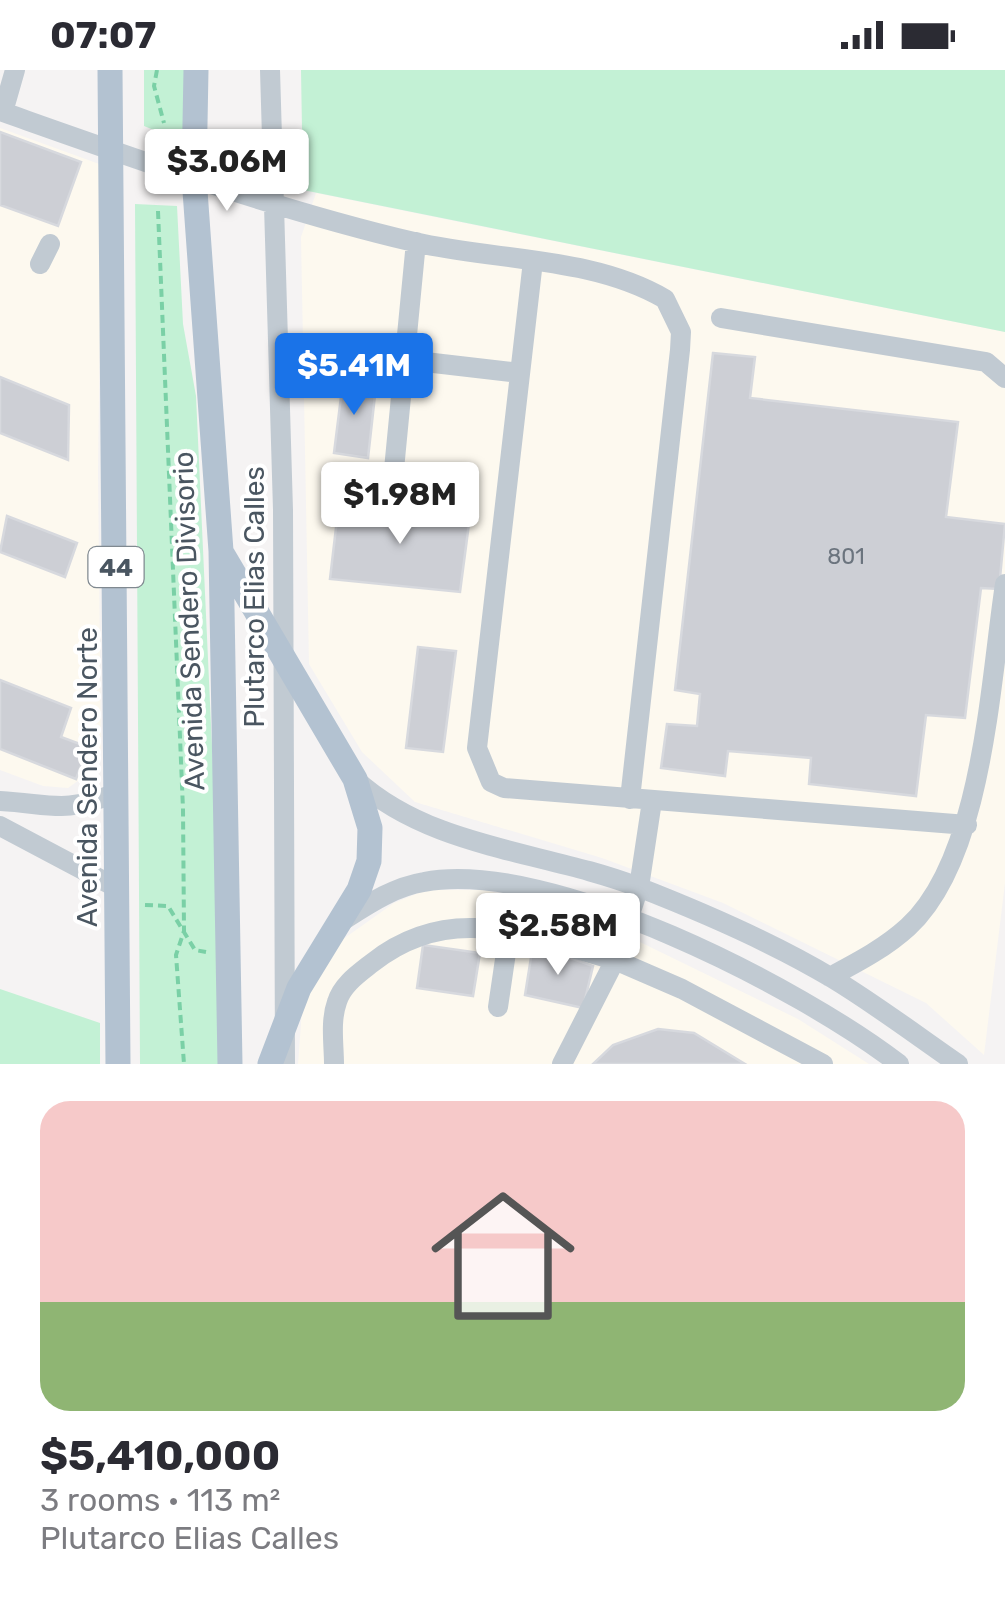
<!DOCTYPE html>
<html lang="en">
<head>
<meta charset="utf-8">
<style>
  body { margin:0; font-family:Rubik,sans-serif; background:#f7f7f7; color:#2b2b33; height:100vh; display:flex; flex-direction:column; font-size:38px; white-space:nowrap }
  * { box-sizing:border-box; margin:0 }
  p { font-size:32px; color:#7c7c81 }
  .icon { flex:none; width:55px; height:55px; fill:none; stroke:currentColor; stroke-width:2; stroke-linecap:round; stroke-linejoin:round }
  .map { position:relative; height:994px; overflow:hidden }
  .sheet { display:flex; flex-direction:column; background:#fff; flex:1 }
  .sheet>* { flex:none }
  .price { position:absolute; translate:-50% -85px; padding:0 22px; border-radius:10px; background:#fff; color:#222; font-size:32px; line-height:65px; filter:drop-shadow(0 2px 5px #0008) }
  .price::after { content:''; position:absolute; left:50%; top:60px; width:30px; height:22px; margin-left:-15px; background:inherit; clip-path:polygon(0 0,100% 0,50% 100%) }
  .price.active { background:#1a73e8; color:#fff }
  ul { padding:0; list-style:none }
  li { display:grid; align-content:center; gap:20px; height:530px; padding:0 40px }
  li+li { border-top:2px solid #e1e1e2 }
  li span { display:grid; place-items:center; height:310px; border-radius:30px; color:#555 }
  li>.icon { margin-inline-start:auto }
  span .icon { width:180px; height:180px; fill:#fffc; stroke-width:1 }
  li b { font-size:42px }
  .status { display:flex; justify-content:space-between; align-items:center; height:70px; padding:0 50px; background:#fff; direction:ltr }
  .status svg { height:28px; fill:currentColor }
  .map>svg:first-child { display:block }
  .commercial { fill:#fdf9ef }
  .green { fill:#c3f1d5 }
  .building { fill:#cdcfd5; stroke:#d7d9de; stroke-width:2.5 }
  .lines { fill:none; stroke-linecap:round; stroke-linejoin:round }
  .path { stroke:#7ad0a6; stroke-width:4; stroke-dasharray:8 5; stroke-linecap:butt }
  .minor { stroke:#c1cad2; stroke-width:20 }
  .major { stroke:#b3c2d1; stroke-width:25 }
  .labels { text-anchor:middle; dominant-baseline:central; stroke-width:8; stroke-linejoin:round; paint-order:stroke }
  .number-label { font-size:22px; fill:#6b747e }
  .shield { fill:#fff; stroke:#808990; stroke-width:2.5 }
  .shield-label { font-size:25px; font-weight:bold; fill:#4a5661 }
  .street-label { font-size:28px; fill:#4a5661; stroke:#fff }
</style>
</head>
<body>
<div class="status"><b>07:07</b><svg viewBox="0 0 49 12"><path d="M0 12V9h3v3zM5 12V6h3v6zM10 12V3h3v9zM15 12V0h3v12zM26 1h20v11H26zM47 4h2v5h-2z"/></svg></div>
<div class="map">
<svg width="1005" height="994" viewBox="0 0 1005 994">
  <rect width="100%" height="100%" fill="#f5f3f3"/>
  <path class="commercial" d="M0 58 102 95 98 402 101 681 93 700 68 718 43 716 0 700Z
    M316 123 1005 262V813L984 985 926 933 723 833 602 788 415 732 362 682 309 594 301 167Z
    M426 820H485L605 855 798 949 869 994H298L302 940 309 916 339 872 394 833Z"/>
  <path class="green" d="M144 0H187L186 73 144 56Z
    M301 0H1005V262L303 120Z
    M135 134 177 136 183 254 196 326 215 742 220 994H140Z
    M0 919 100 953V994H0Z"/>
  <path class="building" d="M0 62 81 92 58 156 0 135Z
    M713 283 755 287 750 328 958 352 946 447 1005 454 999 519 981 518 965 648 926 645 916 726 809 714 811 688 728 681 725 706 661 698 667 654 697 656 700 624 675 620Z
    M0 307 69 335 68 390 0 363Z
    M329 311 376 316 368 388 334 383 341 327 328 326Z
    M339 432 470 446 460 522 330 509Z
    M7 446 77 473 65 507 0 482Z
    M418 577 456 581 443 682 406 678Z
    M0 610 71 638 61 667 88 677 76 709 0 679Z
    M423 875 480 883 473 926 417 918Z
    M533 875 593 896 583 938 525 925Z
    M658 959 694 963 745 994H593L613 975Z"/>
  <g class="lines">
    <path class="path" d="M157 0 154 16 164 53
      M158 141 183 739 184 861 176 885 184 994
      M145 835 168 836 195 880 206 882"/>
    <path class="minor" d="M270 0 283 440 285 994
      M0 41C136 89 274 139 414 172 495 191 592 186 665 229L681 262 680 280 630 729
      M3 42 15 0
      M533 191 477 678 491 712 504 718 967 755
      M40 194 50 174
      M721 248 986 292 1005 308
      M279 275 520 303
      M392 420 416 172
      M355 709C431 779 545 781 638 817 702 842 772 872 832 908 875 934 916 965 958 994
      M0 731C53 734 63 744 116 723
      M652 731 639 817 615 890 682 919 823 994
      M0 756 117 818
      M342 851C367 835 393 817 424 812 550 788 800 918 899 994
      M830 907C858 892 885 878 908 857 983 788 990 612 1005 514
      M498 937 509 862
      M334 994C334 975 330 951 337 932 342 915 358 904 372 893 452 830 528 867 615 890L562 994"/>
    <path class="major" d="M110 0 118 994
      M196 0 194 107 221 481 230 994
      M223 485 355 709 370 758 369 791 359 820 299 918 270 994"/>
  </g>
  <g class="labels">
    <g class="number-label">
      <text x="846" y="486">801</text>
    </g>
    <rect class="shield" x="88.5" y="477" width="55" height="40" rx="8"/>
    <g class="shield-label">
      <text x="116" y="497">44</text>
    </g>
    <g class="street-label">
      <text transform="translate(254 527) rotate(-90)">Plutarco Elias Calles</text>
      <text transform="translate(189 551) rotate(-92)">Avenida Sendero Divisorio</text>
      <text transform="translate(87 707) rotate(-90)">Avenida Sendero Norte</text>
    </g>
  </g>
</svg>
<b class="price" style="left:227px;top:144px">$3.06M</b>
<b class="price active" style="left:354px;top:348px">$5.41M</b>
<b class="price" style="left:400px;top:477px">$1.98M</b>
<b class="price" style="left:558px;top:908px">$2.58M</b>
</div>
<section class="sheet">
<ul>
<li><span style="background:linear-gradient(#f6c9c9 65%,#8fb573 0)"><svg class="icon" aria-label="home" viewBox="0 0 24 24"><path d="M3 11l9-7 9 7M6 9v11h12V9"/></svg></span><div><b>$5,410,000</b><p>3 rooms · 113 m²</p><p>Plutarco Elias Calles</p></div></li>
</ul>
</section>
</body>
</html>
